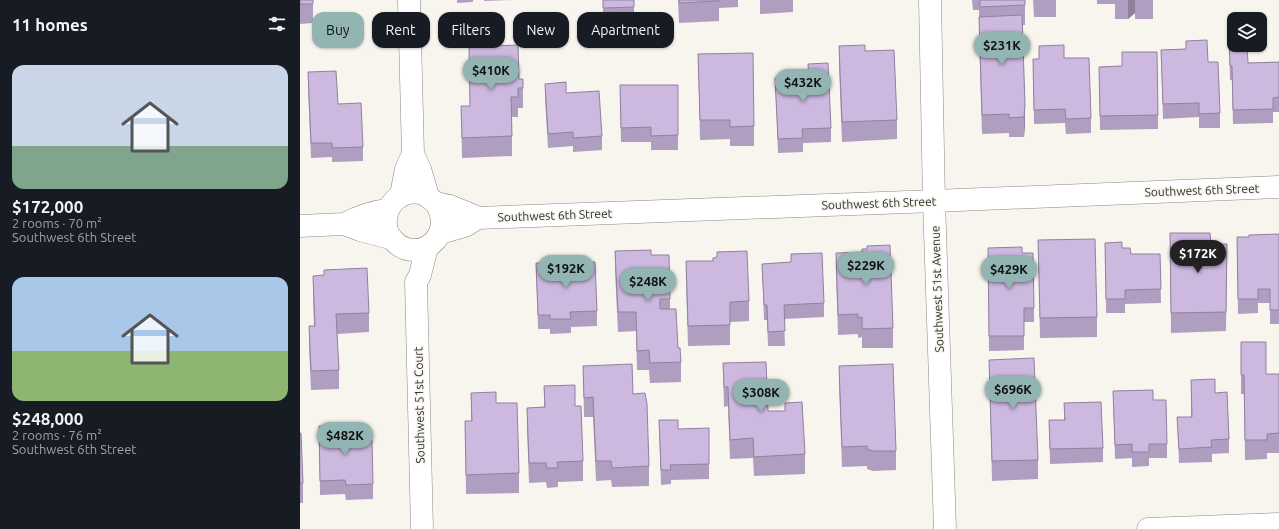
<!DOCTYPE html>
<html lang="en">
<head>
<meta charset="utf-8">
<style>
  body { margin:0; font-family:Ubuntu,sans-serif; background:#20242c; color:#f1f3f6; height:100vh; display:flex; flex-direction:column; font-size:15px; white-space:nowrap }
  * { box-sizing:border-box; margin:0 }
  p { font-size:13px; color:#9ea1a6 }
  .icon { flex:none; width:22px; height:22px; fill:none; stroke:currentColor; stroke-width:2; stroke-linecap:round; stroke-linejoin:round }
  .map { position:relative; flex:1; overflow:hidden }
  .panel { display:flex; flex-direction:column; background:#171b24; width:300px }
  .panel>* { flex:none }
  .guide { position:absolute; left:12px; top:12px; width:380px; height:36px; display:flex; gap:8px }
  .buttons { position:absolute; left:927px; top:12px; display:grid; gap:8px }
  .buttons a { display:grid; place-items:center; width:40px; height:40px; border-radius:8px; background:#171b24; box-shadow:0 1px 3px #0004; font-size:20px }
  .price { position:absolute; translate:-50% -34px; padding:0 9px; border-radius:14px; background:#92b4b3; color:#111; font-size:13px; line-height:26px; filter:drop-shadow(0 1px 2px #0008) }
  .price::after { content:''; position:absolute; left:50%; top:24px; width:12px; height:9px; margin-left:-6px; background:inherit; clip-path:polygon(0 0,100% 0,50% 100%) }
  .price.on { background:#222; color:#fff }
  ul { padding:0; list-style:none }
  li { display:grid; align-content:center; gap:8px; height:212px; padding:0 12px }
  li span { display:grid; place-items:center; height:124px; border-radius:12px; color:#555 }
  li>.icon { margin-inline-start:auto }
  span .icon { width:72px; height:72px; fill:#fffc; stroke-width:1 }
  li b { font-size:17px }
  h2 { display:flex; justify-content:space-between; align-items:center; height:48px; padding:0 12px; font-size:17px }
  .pill { padding:0 14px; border-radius:12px; background:#171b24; box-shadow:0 1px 3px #0004; font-size:14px; line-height:36px }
  .pill.on { background:#92b4b3; color:#111 }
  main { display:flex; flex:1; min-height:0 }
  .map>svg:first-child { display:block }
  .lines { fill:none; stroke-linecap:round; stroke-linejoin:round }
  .street-casing { stroke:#8b8883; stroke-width:23 }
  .street { stroke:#fff; stroke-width:22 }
  .wall { fill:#b09ec1 }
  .shaded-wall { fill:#90819d }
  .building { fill:#cdb8e0; stroke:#90819d }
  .labels { text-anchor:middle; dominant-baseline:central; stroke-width:3; stroke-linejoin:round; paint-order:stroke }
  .street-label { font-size:12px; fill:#2d2c2a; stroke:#f8f5ef }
</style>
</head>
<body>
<main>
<section class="panel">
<h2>11 homes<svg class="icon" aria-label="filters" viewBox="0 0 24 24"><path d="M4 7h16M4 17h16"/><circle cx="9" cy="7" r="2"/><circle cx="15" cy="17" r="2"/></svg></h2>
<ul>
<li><span style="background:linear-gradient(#c9d6e8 65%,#7fa58c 0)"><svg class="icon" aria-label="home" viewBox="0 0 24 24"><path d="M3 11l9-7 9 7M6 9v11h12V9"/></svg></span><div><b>$172,000</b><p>2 rooms · 70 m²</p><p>Southwest 6th Street</p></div></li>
<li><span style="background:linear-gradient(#a9c7e8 60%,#8fb573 0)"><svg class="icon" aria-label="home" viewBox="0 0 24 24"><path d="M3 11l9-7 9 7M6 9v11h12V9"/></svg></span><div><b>$248,000</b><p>2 rooms · 76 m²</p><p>Southwest 6th Street</p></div></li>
</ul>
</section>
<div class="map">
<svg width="979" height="529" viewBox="0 0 979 529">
  <rect width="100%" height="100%" fill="#f8f5ef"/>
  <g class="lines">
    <g class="street-casing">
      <path id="street" d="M630 0 634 201 645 529
        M113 154 120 169 128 196
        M101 195 106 169 113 154 109 0
        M135 202C158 235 118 266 94 241 90 237 86 231 86 225 84 206 100 189 120 193 126 194 130 199 135 202 139 204 145 205 150 206 159 210 169 213 178 218L634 201 979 187
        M44 224C58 217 72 212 87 210
        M0 226 44 224 60 230 90 238
        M140 233 165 226 178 218
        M122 529 116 282 120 275 127 247
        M848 529 979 524"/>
    </g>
    <use href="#street" class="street"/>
  </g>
  <path class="wall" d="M0 0H13V23L0 24Z
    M157 0H173V2L157 3Z
    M184 0H213L184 1Z
    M303 0H334V22L303 23Z
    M378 0H438V7L419 8V21L379 23Z
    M460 0H493V12L460 14Z
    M672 0H725V25H723L725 124 724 137H709V133L682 134 679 36V10H673Z
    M733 0H756V17H734Z
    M797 0H853V19H835V13L828 19H815V4H797Z
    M886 41 908 62 920 113V128H899V117L863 119 861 50 886 49Z
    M929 42 948 63 979 62V112H973V123L933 124 932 80H930Z
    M539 46 565 51 597 120V139L542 142 539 66Z
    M739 46 764 58 791 118V133L766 134 765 123 734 124 733 59H739Z
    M169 47 219 79H223V108H218V117H212V156L162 158 161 106H170Z
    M822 52 858 115V129L800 130 799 67 822 66Z
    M398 54 454 126V146H430V139L400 140Z
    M508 64 531 128V142L503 143V152L478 153 475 78 494 85 508 84Z
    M8 72 38 104 63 147V161L32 162V157L11 158 8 86Z
    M245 84 266 93 302 136V150L273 152V146L248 148 245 98Z
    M378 85V150H351V142H321L320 100Z
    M870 233 911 244H927L926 331 871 333Z
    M979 234V324H970V303H958V313L938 314 937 252 949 237Z
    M738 240 797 317V337L740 338Z
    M805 243 822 248 831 254H860L861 303 825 304V313H806Z
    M688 248 722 253 734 308V322H724V350L689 351Z
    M315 251 351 255 370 299V309L381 362V382L350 383 349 370H337L336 331 318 332 315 271Z
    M536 253 593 328V348H562V337L558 338V334L538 335 536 273Z
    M386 261H413L449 301V321L430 322V345L388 346 386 281Z
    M236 263 297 311V326L271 327V333L250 334V329H238Z
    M462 264 524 303V317L484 319 485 346H468L467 320H464Z
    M13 276 69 313V332L37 334 39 370V389L11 390 9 346V326H14L13 295Z
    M941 342 966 374H979V453H967V459L945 460 944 394H941Z
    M689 360 738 460V479L692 481Z
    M423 363 468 411 505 454V474L454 476 453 458 430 459 428 406 424 407Z
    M283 366 333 394 349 466V486L312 487 311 480 296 481 293 417H284Z
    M539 366 596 451V470L573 471 567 469V466L542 467 539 385Z
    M891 380 915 393 929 439V453L912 454V462L879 463 877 417H891Z
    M244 386 275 406 283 461V481L258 482V487L247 488 246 482 229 483 227 428V408L244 407Z
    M813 391 853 400 867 444V458H849V466L832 467V458L815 459Z
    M171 393 196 403 219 473V493L166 494 165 421H171Z
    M764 403 803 448V462L750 464 749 420H764Z
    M359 420 378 429 409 464V479L371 480V484L361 485Z
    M19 426 59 440 73 484V499L46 500 45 494 20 495Z
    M0 433 3 483V503H0Z"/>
  <path class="shaded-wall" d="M828 0H835V13L828 19Z
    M725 105V124L724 137V117Z"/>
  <path class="building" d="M0 0H13V4H0Z
    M303 0H334V7L303 8Z
    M379 0H419V1L379 3Z
    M680 0H725V5L680 7Z
    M722 15 725 105 724 117 709 118V114L682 115 679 17Z
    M907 40 908 62H918L920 113 899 114V103L863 104 861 50 886 49V41Z
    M934 41V45H947L948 63 979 62V97L973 98V109L933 110 932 66H930L929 42Z
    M218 45 219 79H223V88H218V97H211L212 136 162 138 161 106H170L169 47Z
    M565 45V51L594 50 597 120 542 122 539 46Z
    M764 45V58H789L791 118 766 119 765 109 734 110 733 59H739V46Z
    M822 52H857L858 115 800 116 799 67 822 66Z
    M453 53 454 126 430 127V120H400L398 54Z
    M528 63 531 128 502 129 503 138 478 139 475 78H494V85L509 84 508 64Z
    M36 71 38 104 61 103 63 147 32 148V143H11L8 72Z
    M266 82V93L299 91 302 136 273 138V132L248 134 245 84Z
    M320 85H378V135L351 136V127L321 128Z
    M870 233H910L911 244H927L926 312 871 313Z
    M979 234V310H970V289H958V299H938L937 237H949V235Z
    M795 239 797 317 740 318 738 240Z
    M822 242V248H830L831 254H860L861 289 825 290V299H806L805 243Z
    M590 245 593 328 562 329V317L558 318V314L538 315 536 253 562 252V249H567V246Z
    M722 247V253H733L734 308H724V336H689L688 248Z
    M351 250V255H369L370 299H360V309H376L378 348H380L381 362 350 363 349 350 337 351 336 312H318L315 251Z
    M447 251 449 301 430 302V325L388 326 386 261H413V258L417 257V252Z
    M522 253 524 303 484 305 485 331 468 332 467 305H464L462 264 491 262V254Z
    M295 262 297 311 270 312 271 319H250V315H238L236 263Z
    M67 268 69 313 36 314 39 370 11 371 9 326H15L13 276 24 275V270Z
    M941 342H966V374H979V433L967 434V440H945L944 375H941Z
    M734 358 738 460 692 461 689 360Z
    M466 362 468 411H485V403L502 402 505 454 454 457 453 438 430 440 428 387H424L423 363Z
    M332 364 333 394 345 393 347 404 349 466 312 468 311 461H296L293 397 284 398 283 366Z
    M593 364 596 451H573L567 449V446L542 447 539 366Z
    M915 379V393L927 392 929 439 911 440 912 447 879 449 877 417H892L891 380Z
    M275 385V406H281L283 461 257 462 258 468H247L246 463H229L227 408 245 407 244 386Z
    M853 390V400H866L867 444H849V452H832V444L815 445 813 391Z
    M196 392V403H217L219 473 166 475 165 421H172L171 393Z
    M801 402 803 448 750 449 749 420H765L764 403Z
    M359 420H378V429L409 428V464L370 465 371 470H361Z
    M58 425 59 440H72L73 484 46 485 45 480 20 481 19 426Z
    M0 433H1L3 483H0Z"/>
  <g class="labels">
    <g class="street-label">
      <text transform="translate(902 190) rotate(-2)">Southwest 6th Street</text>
      <text transform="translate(579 203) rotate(-2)">Southwest 6th Street</text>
      <text transform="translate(255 215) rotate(-2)">Southwest 6th Street</text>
      <text transform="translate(637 289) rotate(-92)">Southwest 51st Avenue</text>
      <text transform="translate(119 405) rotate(-91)">Southwest 51st Court</text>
    </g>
  </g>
</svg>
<div class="buttons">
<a><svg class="icon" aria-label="layers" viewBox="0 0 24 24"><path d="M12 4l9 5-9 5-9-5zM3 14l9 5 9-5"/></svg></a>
</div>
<b class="price" style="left:702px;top:66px">$231K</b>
<b class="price" style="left:191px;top:91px">$410K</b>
<b class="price" style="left:503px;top:103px">$432K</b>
<b class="price on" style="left:898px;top:274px">$172K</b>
<b class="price" style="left:566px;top:286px">$229K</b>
<b class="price" style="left:266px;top:289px">$192K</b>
<b class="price" style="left:709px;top:290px">$429K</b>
<b class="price" style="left:348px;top:302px">$248K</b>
<b class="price" style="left:713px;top:410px">$696K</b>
<b class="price" style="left:461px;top:413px">$308K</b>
<b class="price" style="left:45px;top:456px">$482K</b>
<div class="guide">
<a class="pill on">Buy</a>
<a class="pill">Rent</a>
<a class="pill">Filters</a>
<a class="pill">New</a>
<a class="pill">Apartment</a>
</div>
</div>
</main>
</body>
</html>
